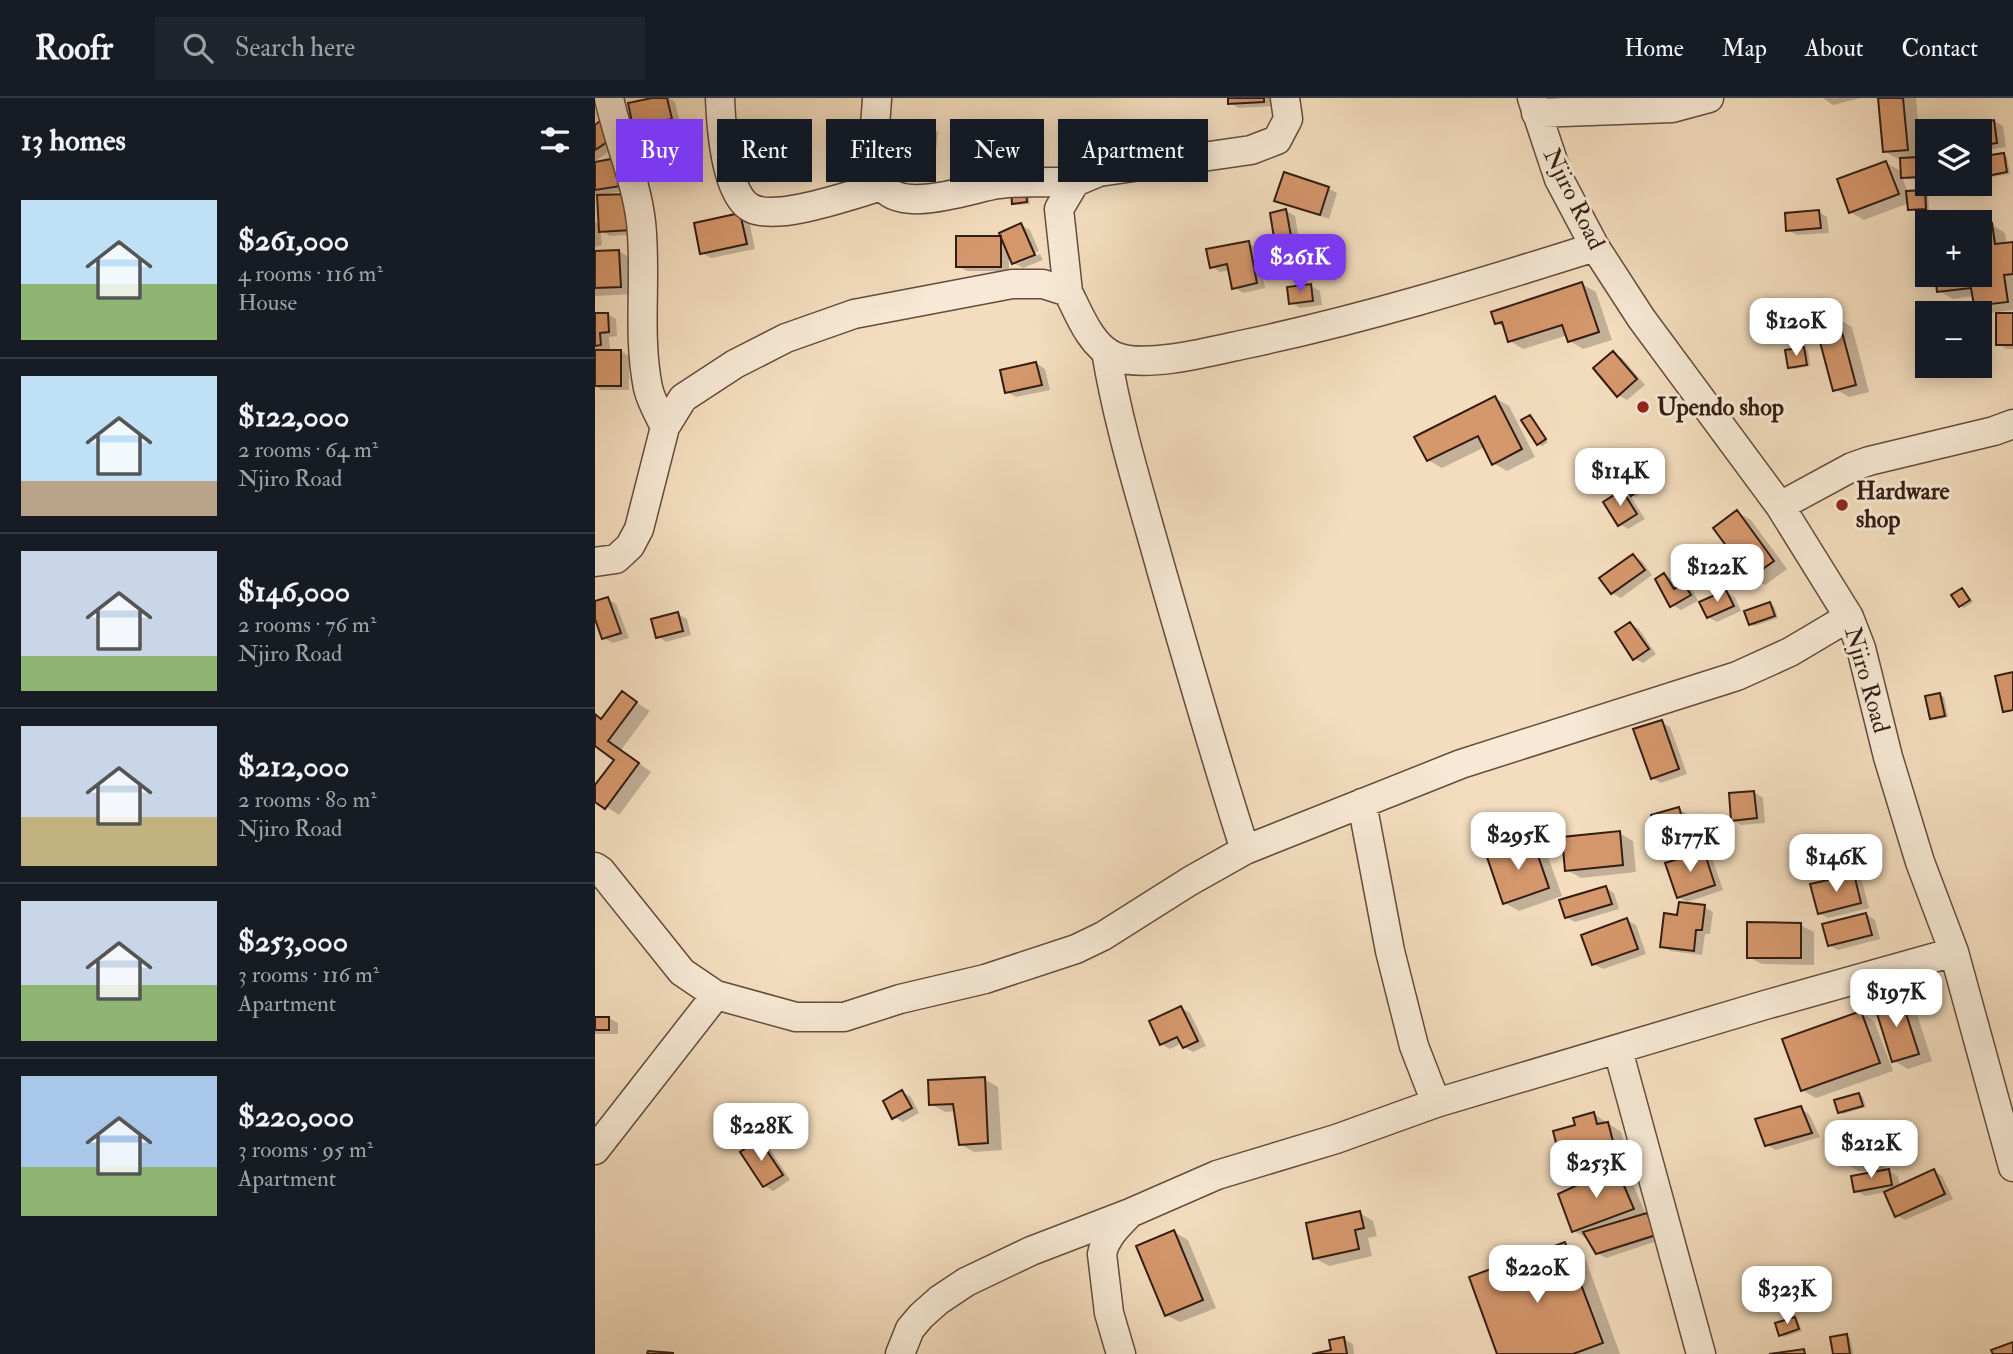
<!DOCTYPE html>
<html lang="en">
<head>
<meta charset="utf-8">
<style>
  body { margin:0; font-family:"IM FELL Double Pica",serif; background:#20242c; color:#f1f3f6; height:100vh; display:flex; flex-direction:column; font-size:26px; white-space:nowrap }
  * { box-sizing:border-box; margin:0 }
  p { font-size:23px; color:#9ea1a6 }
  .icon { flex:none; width:38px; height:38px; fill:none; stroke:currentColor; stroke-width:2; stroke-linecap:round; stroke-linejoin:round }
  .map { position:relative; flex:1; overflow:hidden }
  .side { display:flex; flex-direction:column; background:#171b24; width:595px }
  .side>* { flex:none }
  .guide { position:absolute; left:21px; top:21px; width:665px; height:63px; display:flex; gap:14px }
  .tools { position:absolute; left:1320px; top:21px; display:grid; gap:14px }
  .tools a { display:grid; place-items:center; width:77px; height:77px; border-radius:0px; background:#171b24; box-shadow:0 4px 18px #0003; font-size:35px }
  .price { position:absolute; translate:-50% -60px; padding:0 16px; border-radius:14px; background:#fff; color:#222; font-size:23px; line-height:46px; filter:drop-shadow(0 2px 4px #0008) }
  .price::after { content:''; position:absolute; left:50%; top:42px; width:21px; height:16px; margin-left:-10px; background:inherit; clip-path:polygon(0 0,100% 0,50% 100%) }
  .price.active { background:#7c3aed; color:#fff }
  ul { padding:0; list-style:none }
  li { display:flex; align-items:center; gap:21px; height:175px; padding:0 21px }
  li+li { border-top:2px solid #363941 }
  li span { display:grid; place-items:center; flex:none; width:196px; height:140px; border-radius:0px; color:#555 }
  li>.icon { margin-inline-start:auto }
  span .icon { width:84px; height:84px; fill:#fffc; stroke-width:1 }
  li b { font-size:30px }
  h2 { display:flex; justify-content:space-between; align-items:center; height:84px; padding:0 21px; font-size:30px }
  .pill { padding:0 24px; border-radius:0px; background:#171b24; box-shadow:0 4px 18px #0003; font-size:24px; line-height:63px }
  .pill.active { background:#7c3aed; color:#fff }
  header { display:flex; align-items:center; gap:42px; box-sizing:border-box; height:98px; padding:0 35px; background:#171b24; border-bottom:2px solid #363941 }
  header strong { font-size:33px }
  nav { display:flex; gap:38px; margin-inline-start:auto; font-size:24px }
  .search { width:490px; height:63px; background:#20242c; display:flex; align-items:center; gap:18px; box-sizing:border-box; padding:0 24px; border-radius:0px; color:#9ea1a6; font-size:26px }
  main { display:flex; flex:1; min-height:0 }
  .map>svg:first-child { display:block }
  .shadow { fill:#0003 }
  .building { fill:#d5976c; stroke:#341c13; stroke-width:2 }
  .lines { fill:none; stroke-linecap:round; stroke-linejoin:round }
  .minor-casing { stroke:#644c3e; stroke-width:31 }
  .minor { stroke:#f7e9d5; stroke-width:28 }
  .poi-dot { fill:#8f2418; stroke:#f7e9d5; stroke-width:2.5 }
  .labels { text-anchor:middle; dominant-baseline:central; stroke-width:6; stroke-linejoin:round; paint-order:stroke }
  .street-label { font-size:24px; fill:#341c13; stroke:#f7e9d5 }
  .poi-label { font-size:24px; font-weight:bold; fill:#341c13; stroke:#f7e9d5; text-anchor:start }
</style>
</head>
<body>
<header>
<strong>Roofr</strong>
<div class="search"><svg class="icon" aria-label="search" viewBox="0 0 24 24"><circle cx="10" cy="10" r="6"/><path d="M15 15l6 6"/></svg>Search here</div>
<nav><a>Home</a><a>Map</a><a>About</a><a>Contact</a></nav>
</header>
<main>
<section class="side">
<h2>13 homes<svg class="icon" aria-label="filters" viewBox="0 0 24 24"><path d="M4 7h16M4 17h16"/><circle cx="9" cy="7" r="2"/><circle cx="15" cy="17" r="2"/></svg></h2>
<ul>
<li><span style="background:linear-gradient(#bfe0f5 60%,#8fb573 0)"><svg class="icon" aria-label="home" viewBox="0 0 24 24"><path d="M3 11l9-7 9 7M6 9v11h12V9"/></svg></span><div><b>$261,000</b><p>4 rooms · 116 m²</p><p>House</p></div></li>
<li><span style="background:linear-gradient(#bfe0f5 75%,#b9a48a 0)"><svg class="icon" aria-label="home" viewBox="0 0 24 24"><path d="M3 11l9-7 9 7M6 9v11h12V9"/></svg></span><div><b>$122,000</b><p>2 rooms · 64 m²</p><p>Njiro Road</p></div></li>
<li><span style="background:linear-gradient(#c9d6e8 75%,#8fb573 0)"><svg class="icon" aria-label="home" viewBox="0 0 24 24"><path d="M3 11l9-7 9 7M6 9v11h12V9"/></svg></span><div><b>$146,000</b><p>2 rooms · 76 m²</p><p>Njiro Road</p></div></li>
<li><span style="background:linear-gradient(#c9d6e8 65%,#c2b280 0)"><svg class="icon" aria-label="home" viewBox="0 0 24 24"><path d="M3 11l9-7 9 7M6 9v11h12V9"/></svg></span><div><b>$212,000</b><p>2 rooms · 80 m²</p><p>Njiro Road</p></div></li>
<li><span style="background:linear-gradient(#c9d6e8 60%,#8fb573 0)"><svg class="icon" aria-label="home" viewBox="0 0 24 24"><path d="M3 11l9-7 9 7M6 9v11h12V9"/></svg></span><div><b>$253,000</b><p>3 rooms · 116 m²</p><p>Apartment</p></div></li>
<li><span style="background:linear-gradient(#a9c7e8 65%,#8fb573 0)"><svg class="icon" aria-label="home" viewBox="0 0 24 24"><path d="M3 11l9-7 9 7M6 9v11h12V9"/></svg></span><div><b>$220,000</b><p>3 rooms · 95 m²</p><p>Apartment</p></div></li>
</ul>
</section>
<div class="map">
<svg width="1418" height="1256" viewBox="0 0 1418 1256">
  <rect width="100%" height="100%" fill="#f3ddbe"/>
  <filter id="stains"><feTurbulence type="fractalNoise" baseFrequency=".00286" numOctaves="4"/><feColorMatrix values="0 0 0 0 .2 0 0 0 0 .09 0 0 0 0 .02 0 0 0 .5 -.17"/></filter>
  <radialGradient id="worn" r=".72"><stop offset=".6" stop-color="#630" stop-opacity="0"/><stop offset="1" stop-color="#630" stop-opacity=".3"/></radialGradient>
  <path class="shadow" d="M66 0H74L80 4 85 25 49 33 40 27Z
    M635 0H677L678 8 644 10 635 5Z
    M1228 0H1266L1238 7Z
    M1283 0H1321L1326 59H1321L1328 63V80L1312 81 1307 78 1313 95 1329 93 1333 96 1334 112 1318 113 1314 111V105L1269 122 1255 114 1291 65 1308 74 1307 60 1303 61 1289 53Z
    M1399 23 1408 28 1411 49 1384 53V33H1344L1343 31Z
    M0 29 25 46 0 63Z
    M334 29 343 34 341 54 317 52 308 46Z
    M1409 57 1412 59 1415 76 1397 79 1394 77Z
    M0 66 40 91 10 96 44 136 15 138 5 132 7 147 0 149V124L6 127 4 97 0 98Z
    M733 90 742 95 734 121 681 102Z
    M434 94 435 106 423 107 419 105Z
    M691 113 700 118 705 148 691 150 682 145Z
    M1224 114 1232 119 1234 135 1202 137 1193 132Z
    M145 117 154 122 160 151 116 160 107 155Z
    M426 127 435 132 444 153 422 162V166L445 156 448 162 428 170 419 165 414 154V173H372L363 168V140H408Z
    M1397 127 1410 135 1412 146H1418V212L1394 215 1380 207 1379 198 1358 201 1344 193 1341 177H1384Z
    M653 145 662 150 670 190 648 195 639 189 635 172 625 174 616 168Z
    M24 153 37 161 39 196 0 198V154Z
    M987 186 1001 194 1017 242 988 251 975 243 973 237 928 251 915 243 909 229 901 225Z
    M716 188 725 193 727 207 705 210 696 205Z
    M12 216 21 221 22 238 14 239 15 253H25L34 258V292H6L0 288V217Z
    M1418 217V251H1412L1403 246Z
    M1243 221 1257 229 1274 294 1254 299 1240 291Z
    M1209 250 1213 253 1215 268 1199 271 1195 269Z
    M1018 255 1027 260 1050 287 1032 302 1023 297Z
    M441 265 450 271 455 292 421 299 412 294Z
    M900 300 914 308 940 359 912 373 898 365 890 349 847 370 833 362Z
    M935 319 953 344 947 348 943 346Z
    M1017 365 1033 381 1024 389 1021 386Z
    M1043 378 1054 389 1041 399 1037 397Z
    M1027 394 1036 399 1050 421 1033 431 1025 426Z
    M1142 414 1156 422 1192 471 1170 487 1156 479Z
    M1038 458 1047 463 1057 477 1026 500 1017 495Z
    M1069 477 1078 482 1083 491 1089 488 1098 493 1103 503 1086 512 1077 507Z
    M1367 492 1378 504 1369 510 1365 508Z
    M1131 494 1140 499 1146 513 1122 524 1113 519Z
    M12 501 21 506 34 540 18 545 9 540 0 516V505Z
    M1175 506 1179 508 1183 520 1159 528 1155 526Z
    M83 516 92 521 96 537 71 544 62 538Z
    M1035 526 1044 531 1061 556 1048 565 1039 560Z
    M27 595 55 613 26 652 56 674 24 717 0 701V690L21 661 0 646V619L7 623Z
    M1345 597 1349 599 1353 619 1340 622 1336 619Z
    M1066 624 1075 629 1092 676 1066 685 1057 680Z
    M1159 694 1168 700 1170 725 1146 727 1137 722Z
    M1083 711 1092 716 1103 752 1077 759 1068 754Z
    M1024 735 1038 743 1041 774 986 780 972 772Z
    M937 745 951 753 967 798 924 813 910 805Z
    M1108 755 1117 760 1128 792 1092 804 1083 799Z
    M1259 778 1267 783 1274 810 1233 820 1224 815Z
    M1011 790 1019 795 1024 811 980 824 971 819Z
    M1109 809 1118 814 1115 836H1110L1107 857 1076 853 1067 848 1084 819Z
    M1271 816 1280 822 1285 841 1243 852 1234 847Z
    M1032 822 1041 827 1051 856 1008 871 999 866Z
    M1205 827 1219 834V867L1167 866 1154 859Z
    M1305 899 1319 907 1337 963 1313 971 1299 963Z
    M586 910 595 915 611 948 598 954 589 949 587 945 575 951 566 946Z
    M1266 915 1279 923 1298 973 1221 1000 1207 992Z
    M0 920H14L23 925V936H0Z
    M389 981 403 989 407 1052 379 1054 365 1046 360 1013 350 1014 336 1006Z
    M307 994 316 999 324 1015 308 1024 299 1019Z
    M1264 997 1268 999 1271 1009 1248 1016 1244 1014Z
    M1205 1010 1214 1016 1225 1039 1181 1052 1172 1047Z
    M999 1016 1026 1034 1033 1058 981 1071 967 1063 982 1029Z
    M1305 1029 1318 1037V1056H1290V1074L1294 1073 1303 1078 1305 1088 1339 1073 1347 1078 1358 1101 1310 1122 1301 1117 1291 1094 1270 1098 1261 1093 1282 1073H1263L1249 1065Z
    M164 1043 173 1048 195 1082 178 1093 170 1088Z
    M1021 1071 1035 1079 1051 1117 1060 1122 1068 1141 1011 1160 1002 1155 993 1141 979 1133Z
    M765 1115 778 1123 782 1138 773 1140 777 1158 734 1168 720 1160Z
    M579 1134 593 1142 621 1210 585 1224 571 1217Z
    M970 1146 989 1157 1025 1256H904Z
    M1199 1221 1203 1223 1207 1233 1189 1239 1185 1237Z
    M1251 1238 1255 1240 1258 1256H1240Z
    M749 1241 758 1246 759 1256H719L738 1253Z"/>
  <path class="building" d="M57 0H72L77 21 38 29 33 5Z
    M633 0H669V4L633 6Z
    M1283 0H1308L1313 52 1288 54Z
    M1399 22 1402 45 1384 48V33H1342L1341 29Z
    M5 23 17 41 0 52V27Z
    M309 25 335 28 332 50 306 47Z
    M1409 55 1412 74 1392 78 1389 58Z
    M27 59 32 87 0 92V64Z
    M1324 59 1325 79 1306 80 1305 60Z
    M1291 63 1304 96 1254 115 1242 81Z
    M689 74 734 89 725 117 679 103Z
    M431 90 432 104 417 106 416 91Z
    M1330 92 1331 111 1313 112 1311 93Z
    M34 96 36 132 4 134 2 97Z
    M691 111 697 143 680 146 675 115Z
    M1224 112 1226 130 1191 133 1190 115Z
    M145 115 152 146 105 156 99 125Z
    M426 125 440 157 417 166 404 135Z
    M1397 125 1400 146 1418 144V176L1409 177 1413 204 1379 208 1376 190 1342 194 1340 177H1384V127Z
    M361 138H406V169H361Z
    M654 143 662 185 637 191 632 166 615 170 611 151Z
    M24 152 26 189 0 190V153Z
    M987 184 1004 234 973 244 967 227 913 244 907 224 900 226 896 214Z
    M716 186 718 203 694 206 692 189Z
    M0 215H13L14 234 5 235 6 247 0 248Z
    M1401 215H1418V247H1401Z
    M1243 219 1261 287 1238 293 1220 225Z
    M1209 249 1212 267 1193 270 1190 252Z
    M0 252H26V288H0Z
    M1018 253 1042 281 1022 299 998 270Z
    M441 264 447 287 410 295 405 272Z
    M900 298 927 351 897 367 883 338 832 363 819 339Z
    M935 317 951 341 942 347 926 322Z
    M1017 363 1031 378 1019 388 1006 372Z
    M1043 376 1051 387 1036 398 1028 387Z
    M1027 392 1042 416 1023 428 1008 404Z
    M1142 412 1179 463 1155 480 1118 430Z
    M1038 456 1050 472 1016 496 1004 480Z
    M1069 475 1079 491 1089 486 1096 497 1075 509 1060 481Z
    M1367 490 1375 502 1364 509 1356 497Z
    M1131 492 1139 508 1112 520 1104 504Z
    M13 499 26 535 7 541 0 521V503Z
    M1175 504 1180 518 1154 527 1149 513Z
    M83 514 88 533 61 540 56 521Z
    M1035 524 1054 551 1038 562 1020 534Z
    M1418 574V612L1408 614 1400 578Z
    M27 593 42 604 13 643 44 665 10 711 0 704V687L19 662 0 648V616L6 621Z
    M1345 595 1350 618 1335 621 1330 598Z
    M1067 622 1084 671 1056 681 1038 631Z
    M1159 693 1162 720 1136 723 1134 695Z
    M1084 709 1095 747 1067 755 1056 717Z
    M1025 733 1028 767 970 773 967 739Z
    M938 743 954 790 908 806 892 759Z
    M1109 753 1120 787 1082 800 1070 765Z
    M1259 776 1266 805 1223 816 1215 786Z
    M1011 788 1017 806 970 820 964 802Z
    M1084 804 1110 807 1107 832H1101L1099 853 1065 849 1069 815 1082 817Z
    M1271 815 1277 837 1233 848 1227 826Z
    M1032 820 1043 851 997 867 986 837Z
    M1152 824 1206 825V860H1152Z
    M1305 897 1324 956 1297 964 1279 906Z
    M586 908 603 943 588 950 582 939 565 947 554 923Z
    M1266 913 1285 965 1206 993 1187 941Z
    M0 919H14V932H0Z
    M390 979 393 1045 364 1047 358 1006 334 1007 333 982Z
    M307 992 317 1010 297 1021 288 1003Z
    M1264 995 1268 1008 1243 1015 1239 1002Z
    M1206 1008 1217 1035 1170 1048 1160 1021Z
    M999 1014 1002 1026 1013 1024 1020 1051 966 1065 958 1033 980 1027 978 1020Z
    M1247 1027H1305V1049H1276V1066H1247Z
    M164 1041 188 1077 168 1089 145 1054Z
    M1021 1069 1039 1111 977 1134 963 1096Z
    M1294 1071 1297 1087 1259 1094 1256 1078Z
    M1339 1071 1350 1096 1300 1119 1289 1094Z
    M765 1113 769 1130 760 1132 764 1151 718 1161 711 1125Z
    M1052 1115 1061 1137 1001 1156 988 1134Z
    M579 1132 608 1202 570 1218 541 1148Z
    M970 1144 1008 1245 978 1256H902L874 1179Z
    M1200 1219 1204 1231 1184 1238 1180 1225Z
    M1252 1236 1255 1256H1238L1235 1239Z
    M749 1239 752 1256H717L736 1252 734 1242Z
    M1418 1244V1256H1398L1396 1252Z
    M1209 1251 1210 1256H1174Z
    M53 1253 78 1255V1256H52Z"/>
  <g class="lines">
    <g class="minor-casing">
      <path id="minor" d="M14 0C23 42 41 82 46 124 52 179 42 235 53 290 56 303 64 317 70 329
        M125 0C126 27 130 97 156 110 182 124 258 96 287 88
        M282 0C281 24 274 65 286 86 305 118 376 90 404 86 429 83 455 84 480 84
        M937 0 964 81 1000 149 1046 220 1185 408 1254 519 1266 550 1293 659 1325 764 1359 854 1418 1069
        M941 15 1077 10 1114 0
        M473 194 464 111 480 84 504 74 656 52 682 42 693 21 690 0
        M511 253C523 327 546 399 566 471 593 565 620 659 650 752
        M1185 408 1257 369 1274 363 1399 333 1418 326
        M0 464 21 461 35 448 44 431 70 329 88 300 140 266 191 240 259 216 417 186H448L473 194C484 216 496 248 519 258 548 271 615 254 646 247 766 222 883 186 1000 149
        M767 705 795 853 819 948 841 1005
        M0 769 6 773 87 874 121 897 201 919H249L305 901 390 881 481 851 508 838 595 783 650 752 866 666 1142 578 1195 554 1254 519
        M1023 952 1106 1256
        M0 1052 121 897
        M305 1256 315 1231 326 1218 344 1202 371 1184 436 1153 535 1115 622 1077 741 1041 841 1005 1170 907 1359 854
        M526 1256 514 1215 507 1156C510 1139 523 1128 534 1116"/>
    </g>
    <use href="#minor" class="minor"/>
  </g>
  <g class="poi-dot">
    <circle cx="1048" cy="309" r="7"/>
    <circle cx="1247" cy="407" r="7"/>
  </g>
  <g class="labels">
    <g class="street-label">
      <text transform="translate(979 101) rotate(64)">Njiro Road</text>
      <text transform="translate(1272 582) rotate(74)">Njiro Road</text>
    </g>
    <g class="poi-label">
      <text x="1062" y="309">Upendo shop</text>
      <text x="1261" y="393">Hardware<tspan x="1261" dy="28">shop</tspan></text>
    </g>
  </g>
  <rect width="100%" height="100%" filter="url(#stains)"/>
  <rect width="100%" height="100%" fill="url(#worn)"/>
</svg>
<div class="tools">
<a><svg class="icon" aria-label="layers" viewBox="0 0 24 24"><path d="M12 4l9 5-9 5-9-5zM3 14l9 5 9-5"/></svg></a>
<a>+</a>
<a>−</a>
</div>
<b class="price active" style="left:705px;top:196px">$261K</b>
<b class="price" style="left:1201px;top:260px">$120K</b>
<b class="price" style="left:1025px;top:410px">$114K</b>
<b class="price" style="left:1122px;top:506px">$122K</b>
<b class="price" style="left:923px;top:774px">$295K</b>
<b class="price" style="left:1095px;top:776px">$177K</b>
<b class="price" style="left:1241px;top:796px">$146K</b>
<b class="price" style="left:1301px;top:931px">$197K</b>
<b class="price" style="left:166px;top:1065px">$228K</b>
<b class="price" style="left:1276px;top:1082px">$212K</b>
<b class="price" style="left:1001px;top:1102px">$253K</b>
<b class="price" style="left:942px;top:1207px">$220K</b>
<b class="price" style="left:1192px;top:1228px">$323K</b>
<div class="guide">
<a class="pill active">Buy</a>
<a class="pill">Rent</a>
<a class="pill">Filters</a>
<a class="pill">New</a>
<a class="pill">Apartment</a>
</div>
</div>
</main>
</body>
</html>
